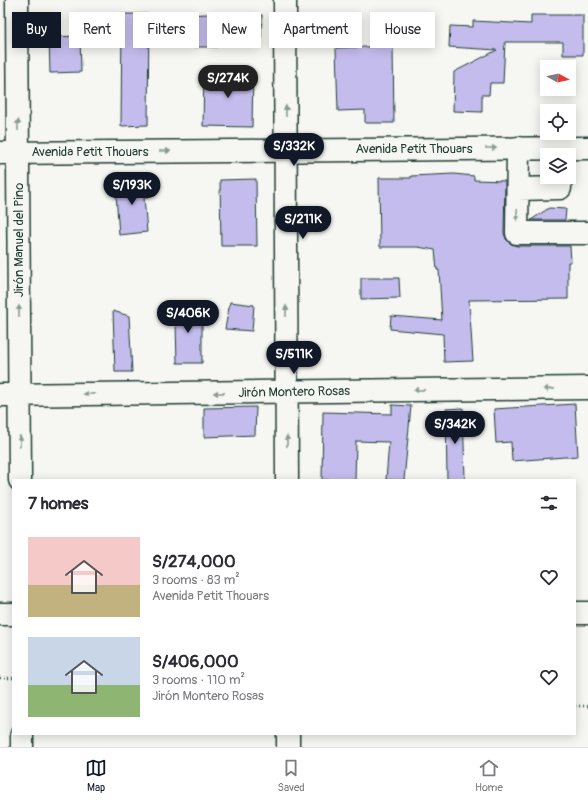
<!DOCTYPE html>
<html lang="en">
<head>
<meta charset="utf-8">
<style>
  body { margin:0; font-family:Pangolin,sans-serif; background:#f7f7f7; color:#2b2b33; height:100vh; display:flex; flex-direction:column; font-size:15px; white-space:nowrap }
  * { box-sizing:border-box; margin:0 }
  p { font-size:13px; color:#7c7c81 }
  .icon { flex:none; width:22px; height:22px; fill:none; stroke:currentColor; stroke-width:2; stroke-linecap:round; stroke-linejoin:round }
  .map { position:relative; flex:1; overflow:hidden }
  .sheet { position:absolute; left:12px; top:479px; width:564px; height:256px; display:flex; flex-direction:column; background:#fff; border-radius:0px; box-shadow:0 2px 10px #0003 }
  .sheet>* { flex:none }
  .guide { position:absolute; left:12px; top:12px; width:564px; height:36px; display:flex; gap:8px }
  .needle { width:26px; rotate:98deg }
  .tools { position:absolute; left:540px; top:60px; display:grid; gap:8px }
  .tools a { display:grid; place-items:center; width:36px; height:36px; border-radius:0px; background:#fff; box-shadow:0 2px 10px #0003; font-size:20px }
  .price { position:absolute; translate:-50% -34px; padding:0 9px; border-radius:14px; background:#111827; color:#fff; font-size:13px; line-height:26px; filter:drop-shadow(0 1px 2px #0008) }
  .price::after { content:''; position:absolute; left:50%; top:24px; width:12px; height:9px; margin-left:-6px; background:inherit; clip-path:polygon(0 0,100% 0,50% 100%) }
  .price.current { background:#222; color:#fff }
  ul { padding:0; list-style:none }
  li { display:flex; align-items:center; gap:12px; height:100px; padding:0 16px }
  li span { display:grid; place-items:center; flex:none; width:112px; height:80px; border-radius:0px; color:#555 }
  li>.icon { margin-inline-start:auto }
  span .icon { width:48px; height:48px; fill:#fffc; stroke-width:1 }
  li b { font-size:17px }
  h2 { display:flex; justify-content:space-between; align-items:center; height:48px; padding:0 16px; font-size:17px }
  .tag { padding:0 14px; border-radius:0px; background:#fff; box-shadow:0 2px 10px #0003; font-size:14px; line-height:36px }
  .tag.current { background:#111827; color:#fff }
  .tab-bar { display:flex; justify-content:space-around; align-items:center; height:56px; border-top:1px solid #e1e1e2; background:#fff; font-size:11px; color:#7c7c81 }
  .tab-bar a { display:grid; justify-items:center; gap:2px }
  .tab-bar .current { color:#111827 }
  .map>svg:first-child { display:block }
  .building { fill:#c5bcee; stroke:#1f3d34 }
  .lines { fill:none; stroke-linecap:round; stroke-linejoin:round }
  .minor-casing { stroke:#1f3d34; stroke-width:25 }
  .major-casing { stroke:#1f3d34; stroke-width:25 }
  .path { stroke:#1f3d34; stroke-width:2.5; stroke-dasharray:1 3; stroke-linecap:butt }
  .minor { stroke:#f6f6f2; stroke-width:22 }
  .major { stroke:#f6f6f2; stroke-width:22 }
  .oneway { fill:#8a9a93 }
  .labels { text-anchor:middle; dominant-baseline:central; stroke-width:3; stroke-linejoin:round; paint-order:stroke }
  .street-label { font-size:13px; fill:#1f3d34; stroke:#f6f6f2 }
</style>
</head>
<body>
<div class="map">
<svg width="588" height="747" viewBox="0 0 588 747">
  <rect width="100%" height="100%" fill="#f6f6f2"/>
  <filter id="ink" filterUnits="userSpaceOnUse"><feTurbulence type="fractalNoise" baseFrequency=".025" numOctaves="2"/><feDisplacementMap in="SourceGraphic" scale="8" xChannelSelector="R" yChannelSelector="G"/><feConvolveMatrix kernelMatrix="1 2 1 2 8 2 1 2 1" color-interpolation-filters="sRGB"/></filter>
  <g filter="url(#ink)">
    <path class="building" d="M230 13 262 15 261 44 217 42V47H186L185 15Z
      M122 14H149L148 125 121 126Z
      M531 15H583V55H563V42H505L503 83H490L489 95H482V112L453 111 454 72 497 50 449 47 450 26 473 27V21L531 24Z
      M80 36 81 72 50 73 49 37Z
      M393 46 394 123H365V110L338 111 336 48Z
      M204 71 253 72 252 127 203 126Z
      M454 174 474 176V180L505 181 504 233 506 239 511 244 517 246H570L571 262H568V299L469 300 473 361 444 362 443 334 390 329 391 316 442 320 439 270H437L435 250 418 247H380L379 178H411V176Z
      M146 178 148 198H144L147 232 119 235 115 181Z
      M256 179 257 246H221L220 180Z
      M549 208 566 209 565 220H531Z
      M361 278H399L400 298 361 299Z
      M230 302 254 305 252 331 225 329Z
      M172 306 202 307V363H177L176 324H172Z
      M113 311 129 316 132 372H115Z
      M575 404 578 456 512 461 511 442 496 443 494 409Z
      M392 405 411 406 404 480H386L389 442 356 441 355 480H322L323 412 392 414Z
      M256 407 255 435 204 437V408Z
      M463 408 465 480H447L446 409Z"/>
    <g class="lines">
      <g class="minor-casing">
        <path id="minor" d="M17 0 20 480
          M285 0 287 480
          M518 148 517 233H588
          M518 189 560 188V177
          M0 395 588 388
          M575 613H588
          M0 614H13
          M22 734V747
          M288 734V747"/>
      </g>
      <g class="major-casing">
        <path id="major" d="M0 153 588 148"/>
      </g>
      <path class="path" d="M0 678H13
        M575 706H588"/>
      <use href="#minor" class="minor"/>
      <use href="#major" class="major"/>
    </g>
    <defs><path id="oneway-solid" d="M-6-.8H1V-3.2L6.5 0L1 3.2V.8H-6Z"/></defs>
    <g class="oneway">
      <use href="#oneway-solid" transform="translate(286 111) rotate(-90)"/>
      <use href="#oneway-solid" transform="translate(18 125) rotate(-90)"/>
      <use href="#oneway-solid" transform="translate(491 148)"/>
      <use href="#oneway-solid" transform="translate(165 151)"/>
      <use href="#oneway-solid" transform="translate(517 215) rotate(92)"/>
      <use href="#oneway-solid" transform="translate(19 311) rotate(-90)"/>
      <use href="#oneway-solid" transform="translate(286 311) rotate(-90)"/>
      <use href="#oneway-solid" transform="translate(549 389) rotate(179)"/>
      <use href="#oneway-solid" transform="translate(419 390) rotate(179)"/>
      <use href="#oneway-solid" transform="translate(219 393) rotate(179)"/>
      <use href="#oneway-solid" transform="translate(89 394) rotate(179)"/>
      <use href="#oneway-solid" transform="translate(20 441) rotate(-90)"/>
      <use href="#oneway-solid" transform="translate(287 441) rotate(-90)"/>
    </g>
  </g>
  <g class="labels">
    <g class="street-label">
      <text x="414" y="149">Avenida Petit Thouars</text>
      <text x="90" y="152">Avenida Petit Thouars</text>
      <text transform="translate(19 240) rotate(-90)">Jirón Manuel del Pino</text>
      <text transform="translate(294 392) rotate(-1)">Jirón Montero Rosas</text>
    </g>
  </g>
</svg>
<div class="tools">
<a><svg class="needle" viewBox="-14 -14 28 28"><path d="M0-13l5 13h-10z" fill="#e53935"/><path d="M0 13l5-13h-10z" fill="#7c7c81"/></svg></a>
<a><svg class="icon" aria-label="locate" viewBox="0 0 24 24"><circle cx="12" cy="12" r="6"/><path d="M12 2v4M12 18v4M2 12h4M18 12h4"/></svg></a>
<a><svg class="icon" aria-label="layers" viewBox="0 0 24 24"><path d="M12 4l9 5-9 5-9-5zM3 14l9 5 9-5"/></svg></a>
</div>
<b class="price current" style="left:228px;top:99px">S/274K</b>
<b class="price" style="left:294px;top:167px">S/332K</b>
<b class="price" style="left:132px;top:206px">S/193K</b>
<b class="price" style="left:303px;top:240px">S/211K</b>
<b class="price" style="left:188px;top:334px">S/406K</b>
<b class="price" style="left:294px;top:375px">S/511K</b>
<b class="price" style="left:455px;top:445px">S/342K</b>
<div class="guide">
<a class="tag current">Buy</a>
<a class="tag">Rent</a>
<a class="tag">Filters</a>
<a class="tag">New</a>
<a class="tag">Apartment</a>
<a class="tag">House</a>
</div>
<section class="sheet">
<h2>7 homes<svg class="icon" aria-label="filters" viewBox="0 0 24 24"><path d="M4 7h16M4 17h16"/><circle cx="9" cy="7" r="2"/><circle cx="15" cy="17" r="2"/></svg></h2>
<ul>
<li><span style="background:linear-gradient(#f6c9c9 60%,#c2b280 0)"><svg class="icon" aria-label="home" viewBox="0 0 24 24"><path d="M3 11l9-7 9 7M6 9v11h12V9"/></svg></span><div><b>S/274,000</b><p>3 rooms · 83 m²</p><p>Avenida Petit Thouars</p></div><svg class="icon" aria-label="heart" viewBox="0 0 24 24"><path d="M12 20l-8-8c-3-5 5-10 8-4 3-6 11-1 8 4z"/></svg></li>
<li><span style="background:linear-gradient(#c9d6e8 60%,#8fb573 0)"><svg class="icon" aria-label="home" viewBox="0 0 24 24"><path d="M3 11l9-7 9 7M6 9v11h12V9"/></svg></span><div><b>S/406,000</b><p>3 rooms · 110 m²</p><p>Jirón Montero Rosas</p></div><svg class="icon" aria-label="heart" viewBox="0 0 24 24"><path d="M12 20l-8-8c-3-5 5-10 8-4 3-6 11-1 8 4z"/></svg></li>
</ul>
</section>
</div>
<nav class="tab-bar">
<a class="current"><svg class="icon" aria-label="map" viewBox="0 0 24 24"><path d="M3 6l6-2 6 2 6-2v14l-6 2-6-2-6 2zM9 4v14M15 6v14"/></svg>Map</a>
<a><svg class="icon" aria-label="saved" viewBox="0 0 24 24"><path d="M7 4h10v16l-5-4-5 4z"/></svg>Saved</a>
<a><svg class="icon" aria-label="home" viewBox="0 0 24 24"><path d="M3 11l9-7 9 7M6 9v11h12V9"/></svg>Home</a>
</nav>
</body>
</html>
